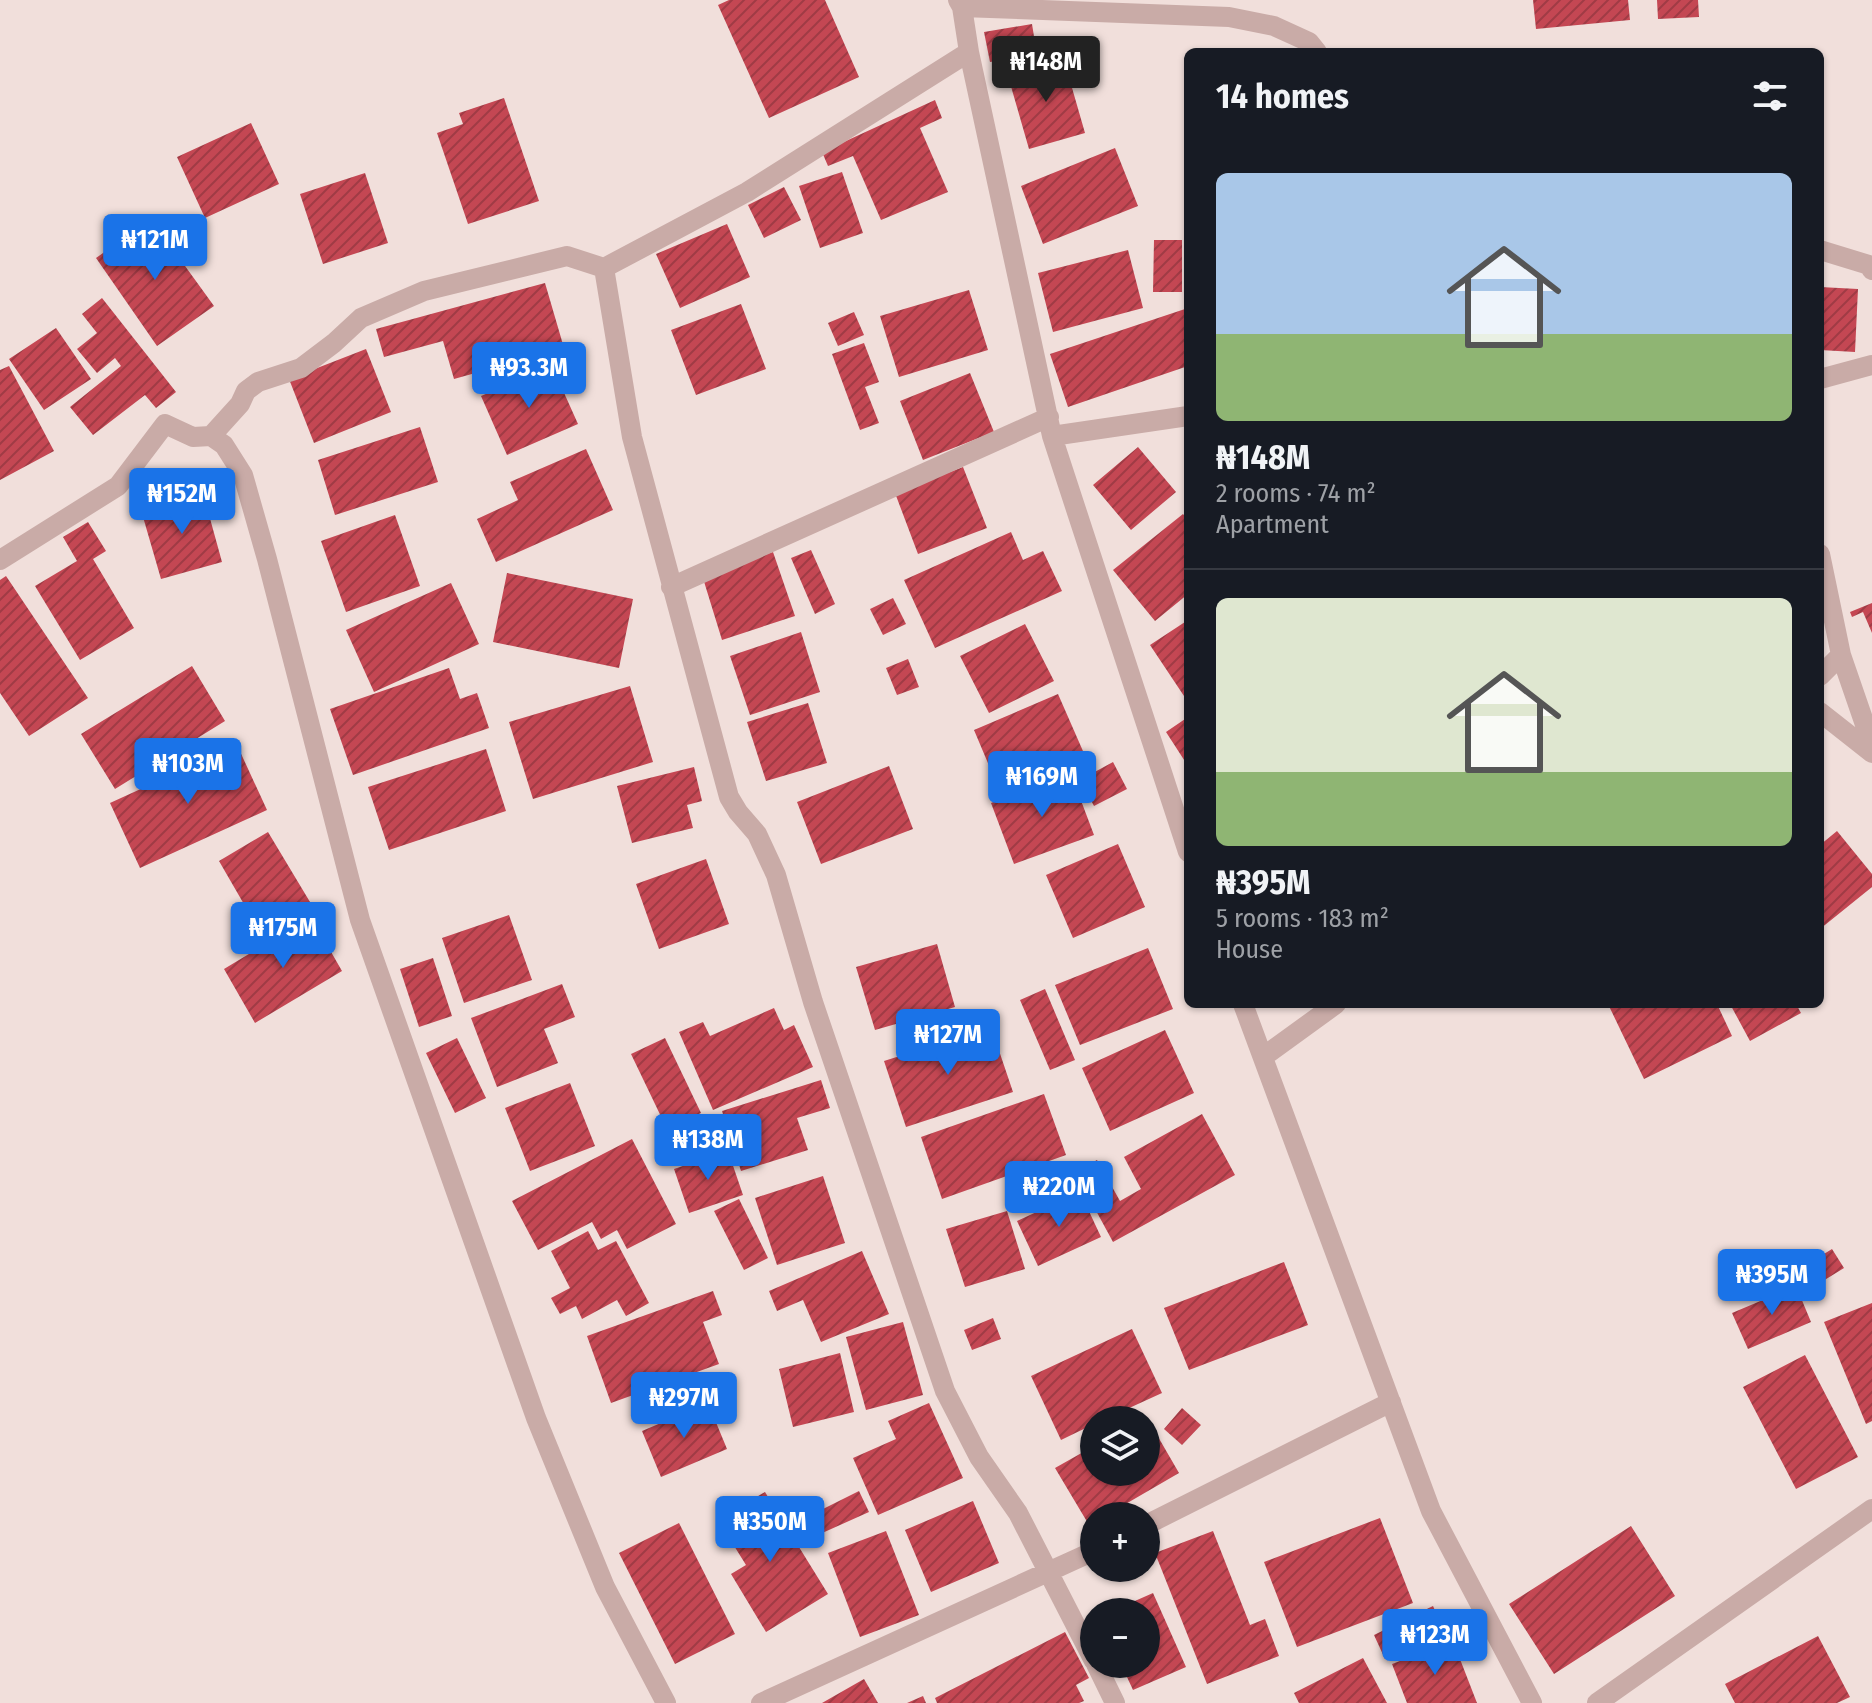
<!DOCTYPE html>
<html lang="en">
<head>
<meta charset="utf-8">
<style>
  body { margin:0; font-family:"Fira Sans Condensed",sans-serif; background:#20242c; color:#f1f3f6; height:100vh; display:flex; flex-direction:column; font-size:30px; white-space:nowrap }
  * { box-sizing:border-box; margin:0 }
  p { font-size:26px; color:#9ea1a6 }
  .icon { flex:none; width:44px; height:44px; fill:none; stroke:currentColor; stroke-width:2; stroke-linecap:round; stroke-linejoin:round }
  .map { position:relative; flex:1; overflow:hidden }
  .side { position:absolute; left:1184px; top:48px; width:640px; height:960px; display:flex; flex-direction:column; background:#171b24; border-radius:12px; box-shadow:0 2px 6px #0004 }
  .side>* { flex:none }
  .buttons { position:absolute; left:1080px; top:1406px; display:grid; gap:16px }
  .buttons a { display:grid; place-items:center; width:80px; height:80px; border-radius:50%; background:#171b24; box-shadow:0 2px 6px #0004; font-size:40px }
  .price { position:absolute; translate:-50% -68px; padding:0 18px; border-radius:8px; background:#1a73e8; color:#fff; font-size:26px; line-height:52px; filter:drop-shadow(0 2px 4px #0008) }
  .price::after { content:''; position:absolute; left:50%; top:48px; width:24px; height:18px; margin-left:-12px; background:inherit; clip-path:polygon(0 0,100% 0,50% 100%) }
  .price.selected { background:#222; color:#fff }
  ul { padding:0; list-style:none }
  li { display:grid; align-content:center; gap:16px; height:424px; padding:0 32px }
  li+li { border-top:2px solid #363941 }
  li span { display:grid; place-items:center; height:248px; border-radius:12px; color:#555 }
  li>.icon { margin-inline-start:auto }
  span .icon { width:144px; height:144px; fill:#fffc; stroke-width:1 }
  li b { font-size:34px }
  h2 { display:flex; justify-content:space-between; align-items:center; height:96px; padding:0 32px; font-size:34px }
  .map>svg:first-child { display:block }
  .building { fill:url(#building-hatch) }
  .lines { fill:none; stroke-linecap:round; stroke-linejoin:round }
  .minor { stroke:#c9aba7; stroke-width:20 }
</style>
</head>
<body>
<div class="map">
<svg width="1872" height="1703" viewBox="0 0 1872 1703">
  <defs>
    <pattern id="building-hatch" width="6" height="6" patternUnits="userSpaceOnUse" patternTransform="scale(2)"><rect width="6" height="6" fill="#c44753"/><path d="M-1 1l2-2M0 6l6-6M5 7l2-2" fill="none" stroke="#a03b45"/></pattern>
  </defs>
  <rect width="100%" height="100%" fill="#f1dfdb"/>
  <path class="building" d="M729 0H825L859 77 769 118 718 5Z
    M1533 0H1628L1630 20 1536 29Z
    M1657 0H1698L1699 17 1658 19Z
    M1032 24 1037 55 990 62 984 32Z
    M1064 60 1085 133 1029 149 1008 76Z
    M504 98 539 201 468 224 437 133 463 124 459 113Z
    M935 100 942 118 920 128 948 192 881 220 853 156 828 166 822 152Z
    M251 123 279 184 205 218 177 157Z
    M1115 148 1138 206 1043 244 1021 186Z
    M842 172 863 233 820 248 799 186Z
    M365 173 388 243 323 264 300 194Z
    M784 187 801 220 764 238 748 205Z
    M151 219 214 306 157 346 96 258Z
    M727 224 750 277 680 308 656 254Z
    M1154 240H1182V292H1153Z
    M1128 250 1143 308 1053 332 1038 273Z
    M545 283 564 348 454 379 443 341 384 357 376 329Z
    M1820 287 1858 289 1855 352 1820 350Z
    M969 290 988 350 899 377 880 316Z
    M102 298 176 392 156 408 145 395 93 435 70 407 121 366 115 358 97 373 77 349 97 333 82 314Z
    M741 304 766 369 696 395 671 330Z
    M1185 309 1188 317V366L1068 407 1050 354Z
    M854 312 864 335 838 346 828 323Z
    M56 328 91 379 44 410 9 359Z
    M864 343 879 382 865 387 879 423 860 430 832 354Z
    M366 349 391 412 314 443 289 379Z
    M9 366 54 451 0 480V370Z
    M552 366 578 424 507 455 481 396Z
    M970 373 994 432 923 460 900 401Z
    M420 427 438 482 335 515 318 460Z
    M1138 447 1176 492 1131 530 1093 485Z
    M586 449 613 510 496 562 477 519 518 500 510 482Z
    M963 467 987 528 918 554 895 493Z
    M203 493 222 562 161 579 141 510Z
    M1183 514 1188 520V594L1155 621 1113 570Z
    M395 515 420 586 346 612 321 541Z
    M88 522 106 551 93 559 134 628 80 660 35 586 77 561 63 537Z
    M1011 532 1023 560 1043 551 1062 591 935 648 904 580Z
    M811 550 835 604 815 614 791 558Z
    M773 552 795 616 722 640 702 575Z
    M507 573 633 599 619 668 493 642Z
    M6 576 88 698 29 736 0 693V580Z
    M451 583 479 644 374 692 346 630Z
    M893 598 906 624 883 635 870 609Z
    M1872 603V633L1863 612 1852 617 1850 612Z
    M1188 620V702L1150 645Z
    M1025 624 1054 681 989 713 960 656Z
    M801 632 820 692 750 715 730 656Z
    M908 659 919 687 897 695 886 668Z
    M192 666 225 721 115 789 81 734Z
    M449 668 460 699 477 693 489 728 353 775 330 709Z
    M630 686 653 762 533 799 509 722Z
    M1058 694 1086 758 1001 794 974 730Z
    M808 703 827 763 766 781 747 722Z
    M1188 717V766L1166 732Z
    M237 745 267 810 140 868 110 803Z
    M486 749 506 811 389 850 368 787Z
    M1113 762 1127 789 1094 806 1080 780Z
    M889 766 913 829 821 864 797 802Z
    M694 767 702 801 687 805 693 828 632 843 617 786Z
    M1071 774 1094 835 1014 864 991 803Z
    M1837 831 1872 874V887L1820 929V845Z
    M268 832 310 902 260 932 219 861Z
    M1118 844 1145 907 1073 938 1046 875Z
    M706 859 729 924 659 949 636 884Z
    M509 915 532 980 464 1003 442 938Z
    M311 917 342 971 255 1023 224 969Z
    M937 944 955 1007 875 1030 856 967Z
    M1148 948 1173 1009 1080 1045 1055 985Z
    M433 958 452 1016 419 1027 400 969Z
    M562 984 575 1017 544 1029 558 1063 497 1087 471 1018Z
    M1045 989 1075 1060 1050 1070 1020 1000Z
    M1608 1004H1717L1732 1036 1644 1079Z
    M1730 1004H1796L1801 1013 1750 1041Z
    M774 1008 784 1030 794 1025 813 1067 713 1110 679 1032 703 1022 710 1036Z
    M991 1027 1013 1092 906 1127 884 1061Z
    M1165 1030 1194 1093 1110 1131 1082 1068Z
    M457 1038 486 1098 455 1113 426 1053Z
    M665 1038 701 1113 667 1129 631 1054Z
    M821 1080 830 1108 797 1118 808 1150 741 1171 722 1111Z
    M570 1083 595 1146 530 1171 505 1108Z
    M1044 1094 1066 1155 942 1199 921 1137Z
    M1202 1114 1235 1175 1113 1242 1075 1172 1097 1160 1120 1201 1141 1189 1124 1157Z
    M632 1139 676 1224 627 1249 617 1230 601 1239 592 1222 538 1250 512 1201Z
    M728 1151 743 1195 689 1213 674 1169Z
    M1055 1167 1065 1191 1021 1209 1011 1184Z
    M823 1176 845 1243 777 1265 755 1198Z
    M1080 1192 1101 1237 1038 1266 1017 1221Z
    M739 1199 768 1258 744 1270 714 1211Z
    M1007 1211 1025 1269 965 1287 946 1229Z
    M588 1231 598 1250 616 1241 649 1303 626 1316 617 1300 582 1319 576 1306 560 1314 551 1298 570 1288 551 1251Z
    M1832 1249 1844 1268 1810 1289 1798 1270Z
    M862 1251 889 1314 821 1342 803 1300 777 1311 769 1291Z
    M1284 1262 1308 1325 1189 1370 1164 1308Z
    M1796 1286 1811 1322 1748 1349 1732 1313Z
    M713 1291 722 1315 703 1322 719 1364 611 1403 587 1336Z
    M1872 1303V1421L1866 1424 1824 1322Z
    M993 1318 1001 1339 972 1350 964 1330Z
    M903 1322 923 1395 866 1410 846 1337Z
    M1132 1329 1162 1393 1103 1420H1094V1424L1061 1440 1031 1376Z
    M840 1353 854 1412 793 1427 779 1369Z
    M1805 1355 1858 1457 1796 1489 1743 1387Z
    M708 1403 727 1449 661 1477 642 1431Z
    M929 1403 963 1478 878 1515 853 1458 896 1439 888 1421Z
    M1182 1408 1201 1425 1182 1445 1164 1429Z
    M1146 1416 1179 1473 1105 1516H1094V1522L1089 1525 1055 1468 1094 1446V1472H1146V1420H1138Z
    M859 1491 869 1512 820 1534 811 1515Z
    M765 1492 828 1594 766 1632 731 1574 746 1565 718 1520Z
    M973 1501 999 1563 931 1592 905 1530Z
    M1380 1518 1413 1603 1297 1647 1264 1562Z
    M679 1523 735 1634 675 1664 619 1553Z
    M1631 1526 1675 1596 1554 1674 1509 1604Z
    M886 1531 919 1615 860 1637 828 1553Z
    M1213 1531 1250 1625 1265 1619 1279 1656 1207 1684 1155 1553Z
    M1153 1593 1186 1667 1133 1690 1121 1664H1146V1612H1110Z
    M1433 1606 1444 1630 1385 1659 1374 1635Z
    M1065 1632 1089 1678 1076 1685 1084 1701 1079 1703H937L935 1698Z
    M1818 1636 1850 1697 1837 1703H1735L1725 1684Z
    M1453 1641 1477 1703H1407L1392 1664Z
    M1363 1658 1387 1703H1299L1294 1693Z
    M864 1679 878 1703H822Z
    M923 1696 926 1703H907Z"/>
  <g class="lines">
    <path class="minor" d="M958 0 962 7 969 52 1052 436 1188 852
      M962 7 1229 17 1274 26 1309 42 1317 52
      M1820 250 1869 265 1872 270
      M604 268 632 437 729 797 738 812 757 834 776 875 813 1002 945 1391 979 1457 1018 1513 1094 1661
      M1820 379 1872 365
      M211 436 240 404 246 391 258 382 301 368 334 343 361 318 424 291 567 256 604 268 747 192 969 52
      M1052 436 1188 416
      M1820 554 1841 655 1872 745
      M0 560 118 486 165 424 193 437 211 436 224 445 243 475 267 559 360 920 536 1418 605 1587 666 1703
      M671 587 1049 417
      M1820 676 1841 655
      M1820 712 1872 753
      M1243 1004 1431 1511 1532 1703
      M1263 1057 1336 1004
      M1146 1525 1391 1402
      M1096 1664 1115 1703
      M761 1703 1094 1551
      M1597 1703 1872 1509"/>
  </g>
</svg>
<div class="buttons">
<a><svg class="icon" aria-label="layers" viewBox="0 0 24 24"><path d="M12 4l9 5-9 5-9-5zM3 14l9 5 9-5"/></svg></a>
<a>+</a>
<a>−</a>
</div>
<b class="price selected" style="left:1046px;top:104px">₦148M</b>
<b class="price" style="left:155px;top:282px">₦121M</b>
<b class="price" style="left:529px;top:410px">₦93.3M</b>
<b class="price" style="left:182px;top:536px">₦152M</b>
<b class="price" style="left:188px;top:806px">₦103M</b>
<b class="price" style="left:1042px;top:819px">₦169M</b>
<b class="price" style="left:283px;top:970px">₦175M</b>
<b class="price" style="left:948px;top:1077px">₦127M</b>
<b class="price" style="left:708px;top:1182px">₦138M</b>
<b class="price" style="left:1059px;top:1229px">₦220M</b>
<b class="price" style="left:1772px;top:1317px">₦395M</b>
<b class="price" style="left:684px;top:1440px">₦297M</b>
<b class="price" style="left:770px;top:1564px">₦350M</b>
<b class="price" style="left:1435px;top:1677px">₦123M</b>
<section class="side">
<h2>14 homes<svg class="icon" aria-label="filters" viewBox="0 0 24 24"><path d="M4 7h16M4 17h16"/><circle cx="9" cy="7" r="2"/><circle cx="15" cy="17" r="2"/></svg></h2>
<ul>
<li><span style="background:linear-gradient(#a9c7e8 65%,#8fb573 0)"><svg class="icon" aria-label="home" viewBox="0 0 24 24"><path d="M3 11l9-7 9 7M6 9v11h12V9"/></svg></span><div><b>₦148M</b><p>2 rooms · 74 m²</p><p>Apartment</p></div></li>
<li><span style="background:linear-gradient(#dfe7d0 70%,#8fb573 0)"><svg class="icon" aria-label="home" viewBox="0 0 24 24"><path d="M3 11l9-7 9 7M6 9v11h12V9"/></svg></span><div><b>₦395M</b><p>5 rooms · 183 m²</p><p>House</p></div></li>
</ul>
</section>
</div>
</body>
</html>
